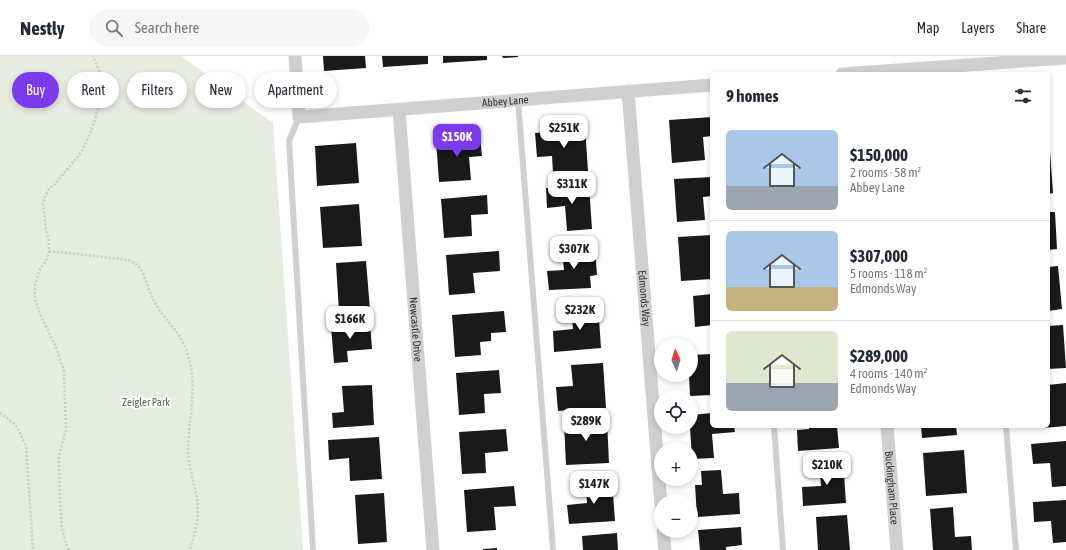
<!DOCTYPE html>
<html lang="en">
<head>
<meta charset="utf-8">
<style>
  body { margin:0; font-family:"Asap Condensed",sans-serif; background:#f6f6f7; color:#1f2937; height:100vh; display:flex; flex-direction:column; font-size:15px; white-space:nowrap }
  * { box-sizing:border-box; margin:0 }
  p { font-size:13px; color:#747a83 }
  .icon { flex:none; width:22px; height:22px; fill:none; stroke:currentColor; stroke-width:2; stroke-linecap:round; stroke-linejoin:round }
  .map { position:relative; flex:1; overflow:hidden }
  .side { position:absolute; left:710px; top:16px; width:340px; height:356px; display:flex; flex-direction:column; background:#fff; border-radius:6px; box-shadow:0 2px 6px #0003 }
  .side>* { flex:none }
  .top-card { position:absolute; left:12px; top:16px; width:380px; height:36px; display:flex; gap:8px }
  .needle { width:26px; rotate:356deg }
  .controls { position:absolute; left:654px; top:282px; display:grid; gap:8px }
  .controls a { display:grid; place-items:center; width:44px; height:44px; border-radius:50%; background:#fff; box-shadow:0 2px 6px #0003; font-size:20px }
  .price { position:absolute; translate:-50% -34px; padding:0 9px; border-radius:8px; background:#fff; color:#222; font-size:13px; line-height:26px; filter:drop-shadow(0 1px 2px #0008) }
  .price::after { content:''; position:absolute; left:50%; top:24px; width:12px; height:9px; margin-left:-6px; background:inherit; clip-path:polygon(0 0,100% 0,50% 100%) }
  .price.on { background:#7c3aed; color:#fff }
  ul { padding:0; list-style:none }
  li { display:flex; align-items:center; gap:12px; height:100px; padding:0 16px }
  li+li { border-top:1px solid #e0e1e3 }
  li span { display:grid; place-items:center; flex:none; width:112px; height:80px; border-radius:6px; color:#555 }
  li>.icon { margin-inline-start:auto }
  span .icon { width:48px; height:48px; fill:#fffc; stroke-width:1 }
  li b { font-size:17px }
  h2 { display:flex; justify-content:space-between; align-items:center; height:48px; padding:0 16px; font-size:17px }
  .pill { padding:0 14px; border-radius:18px; background:#fff; box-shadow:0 2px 6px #0003; font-size:14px; line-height:36px }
  .pill.on { background:#7c3aed; color:#fff }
  header { display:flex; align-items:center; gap:24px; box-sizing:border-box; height:56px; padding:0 20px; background:#fff; border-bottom:1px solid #e0e1e3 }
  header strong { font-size:19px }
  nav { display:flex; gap:22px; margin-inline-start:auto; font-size:14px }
  .search { width:280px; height:36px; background:#f6f6f7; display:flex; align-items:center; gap:10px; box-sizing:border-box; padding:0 14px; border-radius:22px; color:#747a83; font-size:15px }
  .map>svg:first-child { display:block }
  .green { fill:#e6ecdf }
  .building { fill:#1a1a1a }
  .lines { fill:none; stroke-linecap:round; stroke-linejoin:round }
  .path { stroke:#cdcdcd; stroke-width:2.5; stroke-dasharray:2 2; stroke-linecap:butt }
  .service { stroke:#d0d0d0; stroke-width:6 }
  .minor { stroke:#d0d0d0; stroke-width:13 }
  .labels { text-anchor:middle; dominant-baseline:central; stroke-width:4; stroke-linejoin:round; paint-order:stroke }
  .street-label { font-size:11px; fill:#333; stroke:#fff }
  .park-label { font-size:11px; fill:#56703f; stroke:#fff }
</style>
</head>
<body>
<header>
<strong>Nestly</strong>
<div class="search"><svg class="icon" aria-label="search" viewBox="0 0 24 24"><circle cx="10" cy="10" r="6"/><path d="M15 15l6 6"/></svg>Search here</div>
<nav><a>Map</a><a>Layers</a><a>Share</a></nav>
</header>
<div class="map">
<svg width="1066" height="494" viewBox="0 0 1066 494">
  <rect width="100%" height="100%" fill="#fff"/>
  <path class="green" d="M0 0H181L273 67 303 494H0Z"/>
  <path class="building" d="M323 0H365L366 12 324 15Z
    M382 0H428V8L383 11Z
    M443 0H487V4L443 7Z
    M502 0H518V1L503 2Z
    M712 61V80L703 81 705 104 672 107 669 64Z
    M585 71 588 115 553 117 552 100 537 101 535 77 549 76V74Z
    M480 81 482 100 469 101 471 124 439 126 436 84Z
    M356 87 359 127 317 130 315 90Z
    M1048 95H1050L1053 137 1048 138Z
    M712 121V140L703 141 705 164 677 166 674 123Z
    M589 129 592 173 567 175 565 150 547 152 546 132Z
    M487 139 488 158 471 159 472 180 444 182 441 143Z
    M359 148 362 190 323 192 320 151Z
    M1048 156H1055L1057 193 1048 194Z
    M712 179V223L681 225 678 181Z
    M595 192 597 219 590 220 591 232 549 234 547 215 564 214 562 194Z
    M499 195 500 215 473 217 475 237 449 239 446 199Z
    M366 205 370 254 339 256 336 207Z
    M1058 210 1062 253 1048 255V211Z
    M712 238V269L695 271 693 240Z
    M598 248 601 292 554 296 553 275 573 273 571 250Z
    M504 255 506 276 491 277V285L480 286 481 299 455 301 452 259Z
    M370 266 372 293 347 295 348 306 334 307 331 270Z
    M1063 269 1066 312 1048 313V270Z
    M712 298V339L690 340 689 319H691V299Z
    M603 307 606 352 558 355 556 331 573 330 571 309Z
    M499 314 501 337 484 338 485 357 459 359 456 317Z
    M1066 327V370L1043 372V370H1048V329Z
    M372 329 374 369 333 372 332 357 344 356 342 330Z
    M712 357V370H734L735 376 712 378 714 402 692 403 690 371 691 359Z
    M607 364 609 407 566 409 564 366Z
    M809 370H837L839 392 798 395 797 374 809 373Z
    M921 370H956L957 379 922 382Z
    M506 373 508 395 485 397 486 417 462 418 459 376Z
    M379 381 382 423 350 425 349 402 329 404 328 384Z
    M1066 385V430L1052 431 1050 407 1033 408 1031 388Z
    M964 394 967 437 926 440 923 397Z
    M843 404 846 447 803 450 802 431 821 430 819 405Z
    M721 414 723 438 739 437 740 458 697 461 695 429H702L701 415Z
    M612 424 615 465 569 468 567 449 587 447 586 426Z
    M514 430 516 450 494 451 496 474 467 476 464 434Z
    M384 437 387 486 358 488 355 439Z
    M1066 444V486L1053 487 1051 465 1034 466 1033 446Z
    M953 451 955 481 971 480 972 494H933L930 453Z
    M847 459 850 494H818L816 461Z
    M741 471 742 489 726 491V494H700L698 474Z
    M617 477 618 494H583L582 480Z
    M497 492V494H483V493Z"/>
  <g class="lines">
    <path class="path" d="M49 195 129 204C145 210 145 227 152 241 160 259 177 272 185 291 200 325 188 361 188 396 189 415 197 433 198 453 198 467 194 481 190 494
      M0 357 10 364 17 371 26 390 33 494
      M68 494 62 473 60 446 59 400 66 374 64 315 56 291 40 258 35 243V228L40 213 46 205 49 195V185L46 175 44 156 43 148 45 140 49 133 55 128 81 97 92 73 103 37 102 22 93 0"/>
    <path class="service" d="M518 44 553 494
      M299 61 289 85 313 494
      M774 370 783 494
      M1006 370 1016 494"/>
    <g class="minor">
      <path id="s1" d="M295 0 299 61 712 29"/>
      <path d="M842 18 1066 2"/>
      <path id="s2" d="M628 35 661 449"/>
      <path id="s3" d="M399 54 433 494"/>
      <path id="s4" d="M887 370 897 494"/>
      <path d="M663 475 665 494"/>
    </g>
  </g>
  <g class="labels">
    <g class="street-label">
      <text stroke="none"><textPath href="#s1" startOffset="268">Abbey Lane</textPath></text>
      <text stroke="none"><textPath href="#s2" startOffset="208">Edmonds Way</textPath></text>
      <text stroke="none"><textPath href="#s3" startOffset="220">Newcastle Drive</textPath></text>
      <text stroke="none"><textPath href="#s4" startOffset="62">Buckingham Place</textPath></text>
    </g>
    <g class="park-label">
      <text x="146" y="346">Zeigler Park</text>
    </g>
  </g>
</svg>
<div class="controls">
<a><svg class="needle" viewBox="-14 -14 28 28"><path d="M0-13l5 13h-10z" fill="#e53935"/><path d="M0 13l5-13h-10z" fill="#747a83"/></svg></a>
<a><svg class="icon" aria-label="locate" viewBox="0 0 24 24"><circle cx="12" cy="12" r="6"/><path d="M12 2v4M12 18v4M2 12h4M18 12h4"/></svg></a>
<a>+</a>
<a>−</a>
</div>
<b class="price" style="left:564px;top:93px">$251K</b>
<b class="price on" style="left:457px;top:102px">$150K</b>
<b class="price" style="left:572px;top:149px">$311K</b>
<b class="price" style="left:574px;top:214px">$307K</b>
<b class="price" style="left:580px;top:275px">$232K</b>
<b class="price" style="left:350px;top:284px">$166K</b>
<b class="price" style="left:586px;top:386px">$289K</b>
<b class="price" style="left:827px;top:430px">$210K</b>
<b class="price" style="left:594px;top:449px">$147K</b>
<div class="top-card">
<a class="pill on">Buy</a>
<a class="pill">Rent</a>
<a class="pill">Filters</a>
<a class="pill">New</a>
<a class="pill">Apartment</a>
</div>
<section class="side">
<h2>9 homes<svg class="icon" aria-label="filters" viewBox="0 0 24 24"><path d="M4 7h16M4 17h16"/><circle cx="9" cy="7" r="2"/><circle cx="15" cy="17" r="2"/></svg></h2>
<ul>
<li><span style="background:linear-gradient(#a9c7e8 70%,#9aa5b1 0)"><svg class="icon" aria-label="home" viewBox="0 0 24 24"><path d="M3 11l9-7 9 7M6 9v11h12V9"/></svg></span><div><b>$150,000</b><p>2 rooms · 58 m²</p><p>Abbey Lane</p></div></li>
<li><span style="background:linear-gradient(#a9c7e8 70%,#c2b280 0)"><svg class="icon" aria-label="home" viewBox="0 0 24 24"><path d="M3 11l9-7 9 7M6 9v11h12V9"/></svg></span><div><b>$307,000</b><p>5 rooms · 118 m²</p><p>Edmonds Way</p></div></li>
<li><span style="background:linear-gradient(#dfe7d0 65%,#9aa5b1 0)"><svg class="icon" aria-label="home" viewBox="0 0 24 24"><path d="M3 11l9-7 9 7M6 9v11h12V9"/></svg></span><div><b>$289,000</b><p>4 rooms · 140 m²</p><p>Edmonds Way</p></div></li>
</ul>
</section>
</div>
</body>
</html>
